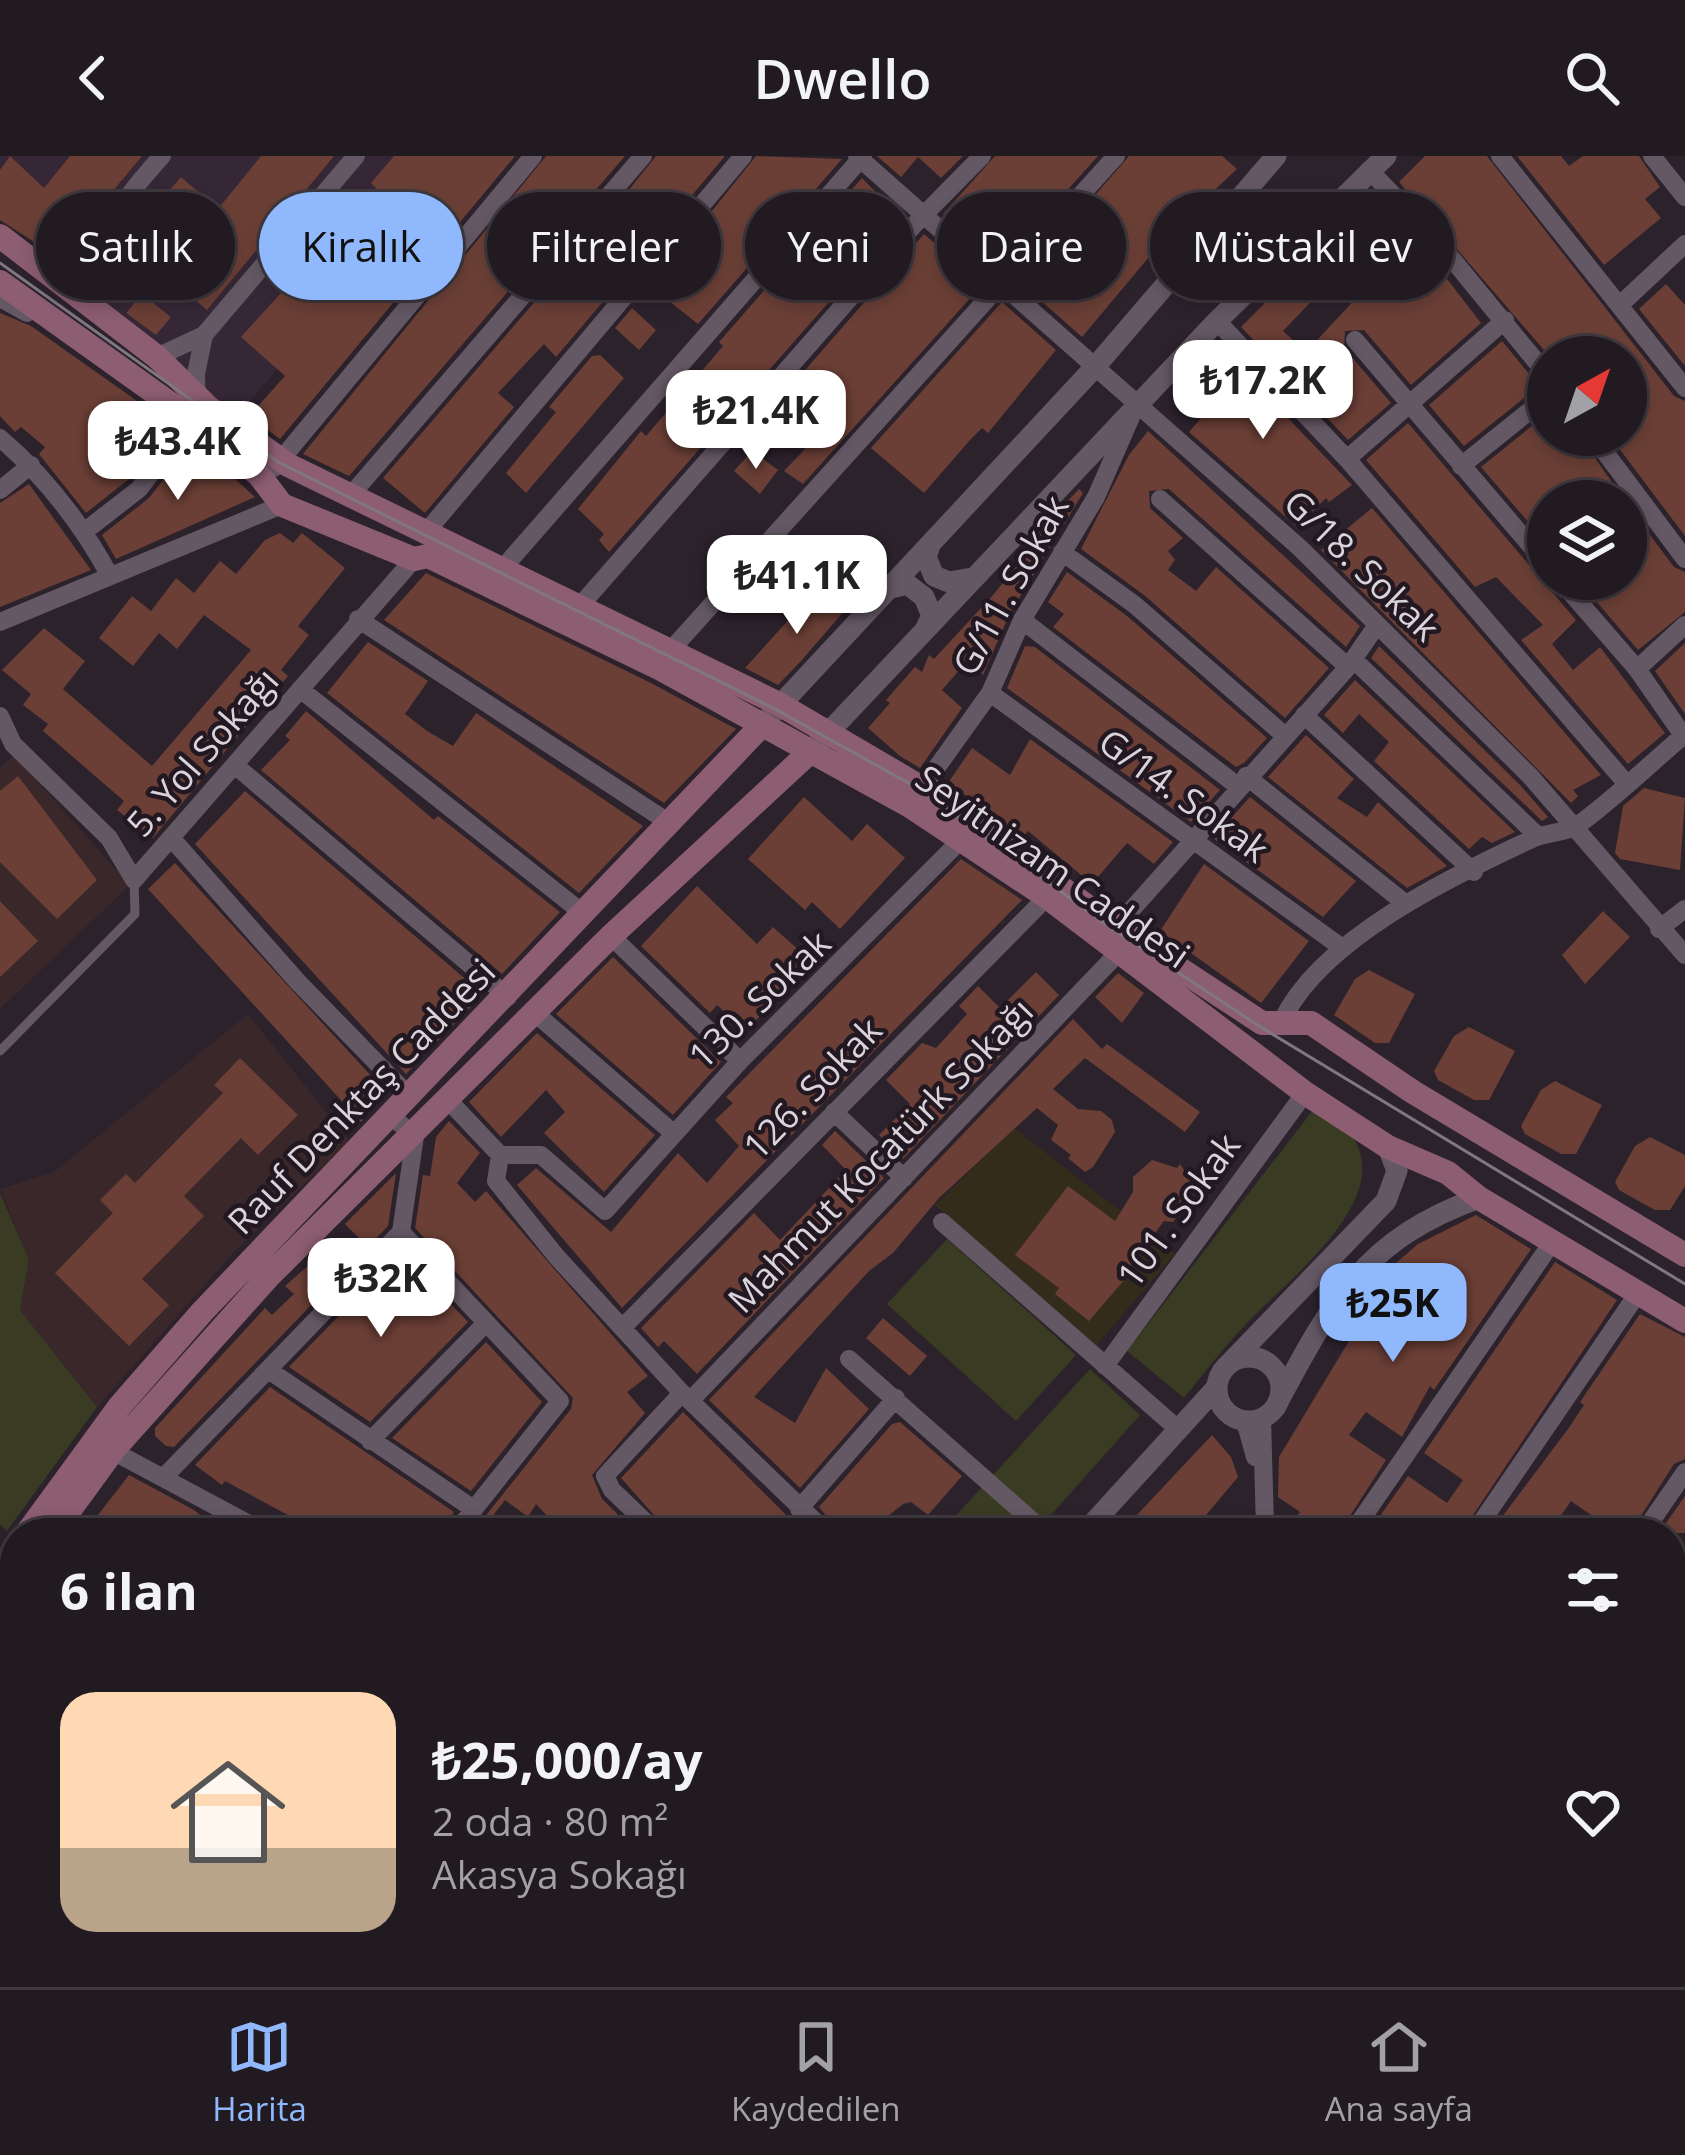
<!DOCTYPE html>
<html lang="tr">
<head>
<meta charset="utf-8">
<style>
  body { margin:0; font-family:"Open Sans",sans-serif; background:#29232a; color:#f1f3f6; height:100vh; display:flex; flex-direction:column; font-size:45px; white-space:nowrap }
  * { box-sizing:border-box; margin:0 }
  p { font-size:39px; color:#a2a1a5 }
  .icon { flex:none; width:66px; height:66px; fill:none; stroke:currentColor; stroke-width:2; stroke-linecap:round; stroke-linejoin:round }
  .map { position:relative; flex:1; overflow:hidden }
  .side { position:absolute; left:0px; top:1362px; width:1686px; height:471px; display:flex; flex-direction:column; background:#211a21; border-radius:48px 48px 0 0; box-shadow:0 6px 18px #0003,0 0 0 3px #3e383f }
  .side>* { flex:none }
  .banner { position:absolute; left:36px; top:36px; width:1614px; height:108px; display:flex; gap:24px }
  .needle { width:78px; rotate:40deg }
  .buttons { position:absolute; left:1527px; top:180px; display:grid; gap:24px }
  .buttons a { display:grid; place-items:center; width:120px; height:120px; border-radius:50%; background:#211a21; box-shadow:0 6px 18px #0003,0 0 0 3px #3e383f; font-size:60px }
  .price { position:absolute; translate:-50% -102px; padding:0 27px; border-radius:24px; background:#fff; color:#222; font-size:39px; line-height:78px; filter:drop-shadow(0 3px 6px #0008) }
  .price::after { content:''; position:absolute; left:50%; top:72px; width:36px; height:27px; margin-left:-18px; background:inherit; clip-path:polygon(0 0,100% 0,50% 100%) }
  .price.on { background:#90b8fd; color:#111 }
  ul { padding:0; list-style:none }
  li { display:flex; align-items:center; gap:36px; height:300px; padding:0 60px }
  li span { display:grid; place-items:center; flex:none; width:336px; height:240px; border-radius:36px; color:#555 }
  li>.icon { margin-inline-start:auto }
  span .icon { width:144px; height:144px; fill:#fffc; stroke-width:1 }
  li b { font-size:51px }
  h2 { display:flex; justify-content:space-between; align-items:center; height:144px; padding:0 60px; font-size:51px }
  .pill { padding:0 42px; border-radius:54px; background:#211a21; box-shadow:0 6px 18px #0003,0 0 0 3px #3e383f; font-size:42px; line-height:108px }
  .pill.on { background:#90b8fd; color:#111 }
  header { display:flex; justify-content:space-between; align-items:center; height:156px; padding:0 60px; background:#211a21; font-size:54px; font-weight:600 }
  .menu { display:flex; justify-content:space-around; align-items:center; height:168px; border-top:3px solid #3e383f; background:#211a21; font-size:33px; color:#a2a1a5 }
  .menu a { display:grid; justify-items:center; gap:6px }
  .menu .on { color:#90b8fd }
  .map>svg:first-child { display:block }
  .built { fill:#362736 }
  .education { fill:#3a272a }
  .medical { fill:#332c1b }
  .green { fill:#393b23 }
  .building { fill:#6b3f36 }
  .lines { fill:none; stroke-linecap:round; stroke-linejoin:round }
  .service { stroke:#645864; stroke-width:9 }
  .minor { stroke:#645864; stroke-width:18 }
  .tertiary { stroke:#645864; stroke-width:21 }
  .secondary { stroke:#8d5d72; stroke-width:24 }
  .tram { stroke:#807880; stroke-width:3 }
  .labels { text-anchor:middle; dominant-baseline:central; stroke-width:9; stroke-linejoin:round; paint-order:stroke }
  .street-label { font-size:36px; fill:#dad3da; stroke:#221822 }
</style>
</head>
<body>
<header><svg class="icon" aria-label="back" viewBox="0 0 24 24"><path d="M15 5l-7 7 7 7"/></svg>Dwello<svg class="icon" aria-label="search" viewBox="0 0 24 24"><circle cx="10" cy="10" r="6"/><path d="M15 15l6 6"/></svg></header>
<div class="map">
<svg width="1685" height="1831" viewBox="0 0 1685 1831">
  <rect width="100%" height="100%" fill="#2c222c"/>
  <path class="built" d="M0 0H459L236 261 0 58Z"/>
  <path class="education" d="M14 599 130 729 0 853V612Z
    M248 858 349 985 233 1097 97 1251 20 1154 29 1103 0 1033 54 1016Z"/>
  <path class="medical" d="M1014 972 1175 1098 1096 1190 935 1049Z"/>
  <path class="green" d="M1313 954C1324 961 1345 970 1352 980 1396 1042 1288 1124 1251 1163 1227 1187 1206 1215 1184 1242L1127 1195Z
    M0 1037 29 1103 20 1154 97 1251 7 1375 0 1368Z
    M947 1083 1076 1199 1016 1265 887 1148Z
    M1090 1213 1140 1259 1035 1377H940Z"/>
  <path class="building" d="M10 0 44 32 70 0H142L83 71 52 92 42 91 0 64V14Z
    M261 0H334L207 154 126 84 181 21 218 53Z
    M394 0H515L280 283 249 260 285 220 241 181 376 32 371 27Z
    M546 0H625L349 320 303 298Z
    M656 0H725L630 113 592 80Z
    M756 0 842 3 698 168 651 131Z
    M877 0H963L941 22 918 1 901 21Z
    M995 0H1098L1000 109 943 58Z
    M1129 0H1222L1237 13 1170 76 1082 181 1020 126Z
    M1425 0H1487L1674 240 1685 245V380L1609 279H1626V201H1550L1399 26Z
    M1517 0H1561L1569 10 1583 0H1639L1660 31 1645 43 1661 62 1604 109Z
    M862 22 902 63 609 396 599 384 604 378 578 353 641 275 646 280 723 190 719 186Z
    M1374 38 1394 59 1283 175 1306 196 1414 80 1481 167 1411 229 1364 174 1345 175 1344 192 1391 247 1348 284 1241 171Z
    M924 78 982 129 803 328 784 315 805 293 764 261Z
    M575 99 613 134 556 201 544 188 498 237 514 251 425 357 383 322Z
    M1666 128 1685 149V210L1639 153Z
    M142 138 171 161 156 179 126 157Z
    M1002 146 1056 194 988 277 982 272 970 284 924 337 871 292Z
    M632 152 656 174 639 194 615 172Z
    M0 157 31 170 171 269 129 323 86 357 39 298 45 291 21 271 15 276 0 260Z
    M1502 185 1539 230 1464 290 1429 249Z
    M1220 191 1352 329 1329 346 1326 342 1297 371 1189 276 1216 245 1189 223Z
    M600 199 624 222 526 337 506 317 556 256 549 251 592 200Z
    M1548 257V279H1579L1625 345H1548V389L1481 311Z
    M1408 267 1576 464 1552 488 1573 514 1600 491 1665 577 1628 608 1521 484 1543 469 1496 421 1475 431 1366 304Z
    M1148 275 1360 470 1346 491 1169 333 1149 335 1150 352 1183 382 1168 395 1175 404 1168 414 1196 435 1216 411 1329 512 1285 562 1144 439 1081 393 1129 299Z
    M193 285 255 341 116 403 102 379 149 342Z
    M752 295 778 314 760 338 734 315Z
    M29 328 91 414 0 451V347Z
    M1079 333 1083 337 1010 457 983 519 968 504 942 534 962 552 920 612 900 600 868 572 890 547 886 544 915 511 922 516 929 499 934 503 993 439 1023 402 1018 398Z
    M1626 347 1674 411 1685 416V456L1638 494 1577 423H1626Z
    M1372 352 1601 619 1573 634 1578 640 1571 647 1321 394Z
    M280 377 293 387 302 377 345 412 298 470 309 479 281 514 288 520 153 682 117 654 124 645 43 575 48 568 23 549 31 538 2 514 44 472 85 505 63 533 152 610 251 494 204 459 177 493 159 477 133 510 99 482 132 440 151 455 176 422 194 437 220 405 236 418 265 384Z
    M1067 416 1127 460 1267 582 1244 607 1236 611 1053 471 1064 458 1048 446Z
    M426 417 653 528 736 573 664 647 384 464Z
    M819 430 846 453 801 505 778 529 745 512Z
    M368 486 428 525 405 558 427 575 453 590 476 557 643 670 579 737 327 537Z
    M1685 487V558L1655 515Z
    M1025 490 1035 491 1220 634 1191 666 1007 532Z
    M1379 490 1520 629 1548 661 1542 665 1371 502Z
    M1355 524 1515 676 1492 687 1482 681 1469 693 1374 605 1389 586 1359 558 1343 577 1324 559Z
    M306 555 434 664 438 660 560 756 502 818 261 614 290 584 285 580Z
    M1306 579 1354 623 1337 642 1367 661 1378 646 1447 710 1407 732 1268 621Z
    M1030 583 1173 686 1154 708 1127 687 1092 728 1028 675 1024 680 948 627 972 592 1010 619Z
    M18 620 97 724 57 763 0 706V635Z
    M1644 632 1685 642 1680 714 1620 703 1615 697 1623 650Z
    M245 635 483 838 406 918 195 688Z
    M804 641 852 685 867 668 905 702 840 773 812 746 805 754 748 703Z
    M1250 641 1356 725 1323 761 1213 682Z
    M961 703 1022 744 622 1152 517 1029 536 1012 611 1076 678 997 707 1027 739 990 715 964 733 947 726 941Z
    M175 707 385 935 361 966 148 733Z
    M1204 708 1309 785 1261 847 1160 775Z
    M697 730 757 788 773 771 811 805 746 875 717 849 710 857 641 790Z
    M0 745 38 785 0 821Z
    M1603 755 1630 781 1585 828 1562 799Z
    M613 801 721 906 673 959 556 858Z
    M1369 814 1415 838 1389 887H1375L1334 859 1355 823Z
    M1036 816 1059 839 903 1003 879 979 910 948 886 924 922 887 936 892 967 858 959 850 978 830 1000 852Z
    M1118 817 1144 837 1122 867 1095 841Z
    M1073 863 1102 893 1107 888 1200 956 1185 976 1085 902 1053 933 1078 953 1101 955 1112 964 1115 976 1093 1011 1085 1016 1068 1002 1071 999 1051 984 1058 969 1037 952 939 1042 893 1097 869 1115 754 1241 795 1267 826 1212 869 1253 800 1332 709 1244Z
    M1469 871 1515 895 1489 944H1474L1438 924 1434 915 1454 880Z
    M537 877 655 979 604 1036 544 977 565 956 546 934 501 981 469 946Z
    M240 902 298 959 258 999 241 982 184 1040 204 1060 142 1123 169 1149 129 1190 55 1117 113 1057 100 1044 126 1018 135 1027 223 937 214 929Z
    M1555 925 1602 949 1576 998H1561L1525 978 1521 970 1541 934Z
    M449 965 480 997 457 1027 475 1046 486 1035 648 1220 627 1236 645 1257 592 1319 602 1343 637 1377H563L536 1348 528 1361 505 1344 488 1366 483 1363 571 1253 573 1242 415 1072 423 1019 430 1020 436 981Z
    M835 975 884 1022 697 1218 664 1185 658 1191 641 1172 754 1057 780 1084 846 1014 822 989Z
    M1650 981 1685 999V1030L1670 1054H1655L1619 1034 1615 1026 1635 990Z
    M1152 1004 1177 1012 1180 1008 1195 1031 1173 1066 1164 1065 1128 1113 1131 1116 1089 1165 1055 1138 1059 1132 1015 1099 1068 1030 1115 1065 1133 1036V1021Z
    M396 1017 388 1070 368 1091 345 1068Z
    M1476 1059 1531 1093 1434 1234 1430 1230 1402 1281 1366 1256 1349 1279 1386 1304 1339 1377H1310L1293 1365 1300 1356 1278 1341 1279 1301 1396 1107 1418 1088Z
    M328 1092 348 1111 174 1291 166 1290 155 1280V1272L265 1152 272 1159 294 1138 285 1130Z
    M401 1096 468 1166 370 1266 289 1211Z
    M1555 1106 1617 1144 1461 1377H1368L1408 1320 1447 1347 1463 1324 1424 1297Z
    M1640 1158 1685 1181V1303L1674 1308 1630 1377H1617L1571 1345 1549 1377H1490L1568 1273 1584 1249 1580 1246Z
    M883 1162 927 1200 910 1220 866 1182Z
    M486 1186 542 1246 471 1335 392 1282Z
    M270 1231 454 1356 440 1377H321L225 1325 222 1329 195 1309Z
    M683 1256 789 1362 808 1377H670L621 1322Z
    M900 1266 962 1320 928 1359 911 1346 903 1348 868 1376 858 1369 851 1377H840L819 1351 892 1268Z
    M1212 1279 1231 1301 1238 1321 1191 1377H1120Z
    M129 1319 194 1354 222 1377H84Z
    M1685 1340V1377H1659Z
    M15 1475V1546L0 1542V1508Z
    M0 1570 15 1574V1659L0 1654Z
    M0 1757 15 1767V1831H0Z"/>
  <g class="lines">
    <path class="service" d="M0 895 135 758 134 724"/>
    <path class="minor" d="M857 0 1300 392 1530 620 1685 799
      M1500 0 1685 232
      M1652 0 1685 41
      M1369 14 1434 81 1548 220
      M0 142 27 157
      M80 143C94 83 121 45 162 0
      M1621 148 1685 88
      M1217 165 1347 303 1626 627
      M1355 184 1548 410
      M157 201 204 179
      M1592 279 1685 403
      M0 282C46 321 81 367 110 420
      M1347 303 1505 164
      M1461 310 1548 240
      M274 312 533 0
      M0 334 31 309
      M351 339 643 0
      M1160 343 1348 511
      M85 375 139 333 197 258 196 218 204 179 356 0
      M427 375 743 0
      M1062 396 1135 449 1284 579
      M503 412 863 0
      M1559 423 1637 513 1685 582
      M579 451 913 70 982 0
      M358 463 671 668
      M1022 464 1239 631
      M0 466 282 349
      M670 495 1116 0
      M1353 503 1538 680
      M1637 513 1685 469
      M300 533 584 758
      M990 537 1341 791
      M1304 559 1474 716
      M0 560 13 588 109 682 134 724 414 403
      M237 611 508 841
      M1246 620 1406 748
      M922 632 990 537 1022 464 1096 341 1131 261
      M173 684 298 826 409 940
      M1116 771 1348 511 1377 469
      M1659 773 1685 753
      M611 780 740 905
      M535 857 672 976
      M1282 865C1320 783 1454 719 1534 682 1548 676 1566 677 1578 669 1615 642 1650 608 1685 578
      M450 946 500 999
      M834 956 904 1022
      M500 999H541L605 1055 740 905 963 682
      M500 999 496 1025 556 1100 682 1237 827 1377
      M942 1066 1179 1274
      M401 1076 560 1245 455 1377
      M624 1170 1047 741
      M849 1203 1046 1377
      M1105 1210 1305 937
      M270 1215 472 1352
      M690 1245 1118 797
      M1262 1262 1265 1372 1270 1377
      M1245 1265 1255 1301
      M370 1285 484 1169
      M107 1292 266 1377
      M164 1321 401 1076 415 980 392 961
      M799 1353 896 1242
      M657 1377 612 1334 605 1320 682 1237
      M1352 1377 1553 1085
      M1474 1377 1638 1137
      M1643 1377 1685 1316
      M0 1555 15 1561
      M1671 1585 1685 1564
      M1671 1682 1685 1690
      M0 1709 15 1742
      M127 1818 150 1831
      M1093 1818 1133 1831
      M48 1831 60 1818
      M631 1831V1818
      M1159 1831 1168 1818
      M1331 1831 1340 1818
      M1506 1831 1515 1818"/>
    <path class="tertiary" d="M930 389 926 401 934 420 949 426 972 422
      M891 432 907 428 924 441 932 460 926 472
      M770 560 1095 211 1276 0
      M811 595 1217 165 1386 0
      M1217 1233a32 32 0 1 1 64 0a32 32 0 1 1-64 0Z
      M1228 1209 1386 1045 1397 1015 1388 991
      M1278 1246C1332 1145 1366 1082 1479 1042
      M1084 1377 1217 1231
      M0 1688 15 1692
      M454 1818 499 1831
      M738 1831 744 1818
      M764 1831 766 1818"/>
    <path class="secondary" d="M0 80 157 201 209 252 288 309 779 548 922 632 1116 771 1262 867H1311L1413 936 1685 1099
      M0 126 193 264 259 319 282 349 414 403 428 400 661 513 910 650 1047 741 1305 937 1388 991 1448 1017 1479 1042 1685 1165
      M27 1377 119 1251 202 1156 763 568
      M53 1377 115 1292 269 1120 611 780 811 595
      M0 1415 15 1394
      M0 1454 15 1432"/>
    <path class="tram" d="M0 107 278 306 775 553 921 634 1114 774 1259 870 1685 1128"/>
  </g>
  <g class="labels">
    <g class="street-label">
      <text transform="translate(1362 409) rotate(44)">G/18. Sokak</text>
      <text transform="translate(1010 429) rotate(-61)">G/11. Sokak</text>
      <text transform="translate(202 596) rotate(-49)">5. Yol Sokağı</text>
      <text transform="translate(1184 639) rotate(36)">G/14. Sokak</text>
      <text transform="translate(1053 710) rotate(35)">Seyitnizam Caddesi</text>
      <text transform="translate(759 843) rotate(-44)">130. Sokak</text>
      <text transform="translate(812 932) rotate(-46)">126. Sokak</text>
      <text transform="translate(361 940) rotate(-46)">Rauf Denktaş Caddesi</text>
      <text transform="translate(880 999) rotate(-46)">Mahmut Kocatürk Sokağı</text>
      <text transform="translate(1178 1054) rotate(-54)">101. Sokak</text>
    </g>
  </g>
</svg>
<div class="buttons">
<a><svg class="needle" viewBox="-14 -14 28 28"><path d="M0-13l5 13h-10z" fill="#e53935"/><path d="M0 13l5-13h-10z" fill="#a2a1a5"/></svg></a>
<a><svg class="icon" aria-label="layers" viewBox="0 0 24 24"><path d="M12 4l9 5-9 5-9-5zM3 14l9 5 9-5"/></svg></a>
</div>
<b class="price" style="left:1263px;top:286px">₺17.2K</b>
<b class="price" style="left:756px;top:316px">₺21.4K</b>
<b class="price" style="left:178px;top:347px">₺43.4K</b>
<b class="price" style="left:797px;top:481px">₺41.1K</b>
<b class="price" style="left:381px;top:1184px">₺32K</b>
<b class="price on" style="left:1393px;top:1209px">₺25K</b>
<div class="banner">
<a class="pill">Satılık</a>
<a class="pill on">Kiralık</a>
<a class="pill">Filtreler</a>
<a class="pill">Yeni</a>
<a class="pill">Daire</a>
<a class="pill">Müstakil ev</a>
</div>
<section class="side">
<h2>6 ilan<svg class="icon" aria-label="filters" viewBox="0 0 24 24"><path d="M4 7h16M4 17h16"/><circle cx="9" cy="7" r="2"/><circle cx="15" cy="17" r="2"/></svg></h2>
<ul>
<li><span style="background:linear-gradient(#ffd9b3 65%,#b9a48a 0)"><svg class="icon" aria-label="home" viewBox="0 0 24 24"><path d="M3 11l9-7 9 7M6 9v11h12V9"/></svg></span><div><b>₺25,000/ay</b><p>2 oda · 80 m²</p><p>Akasya Sokağı</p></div><svg class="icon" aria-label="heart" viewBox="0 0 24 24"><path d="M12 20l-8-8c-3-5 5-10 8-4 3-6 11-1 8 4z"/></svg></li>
</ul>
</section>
</div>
<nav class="menu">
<a class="on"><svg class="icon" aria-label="map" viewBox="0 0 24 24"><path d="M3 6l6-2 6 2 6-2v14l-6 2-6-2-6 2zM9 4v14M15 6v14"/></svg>Harita</a>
<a><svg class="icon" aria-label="saved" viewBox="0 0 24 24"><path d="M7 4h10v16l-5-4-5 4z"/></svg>Kaydedilen</a>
<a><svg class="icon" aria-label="home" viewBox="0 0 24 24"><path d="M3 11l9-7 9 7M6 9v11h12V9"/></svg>Ana sayfa</a>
</nav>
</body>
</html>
